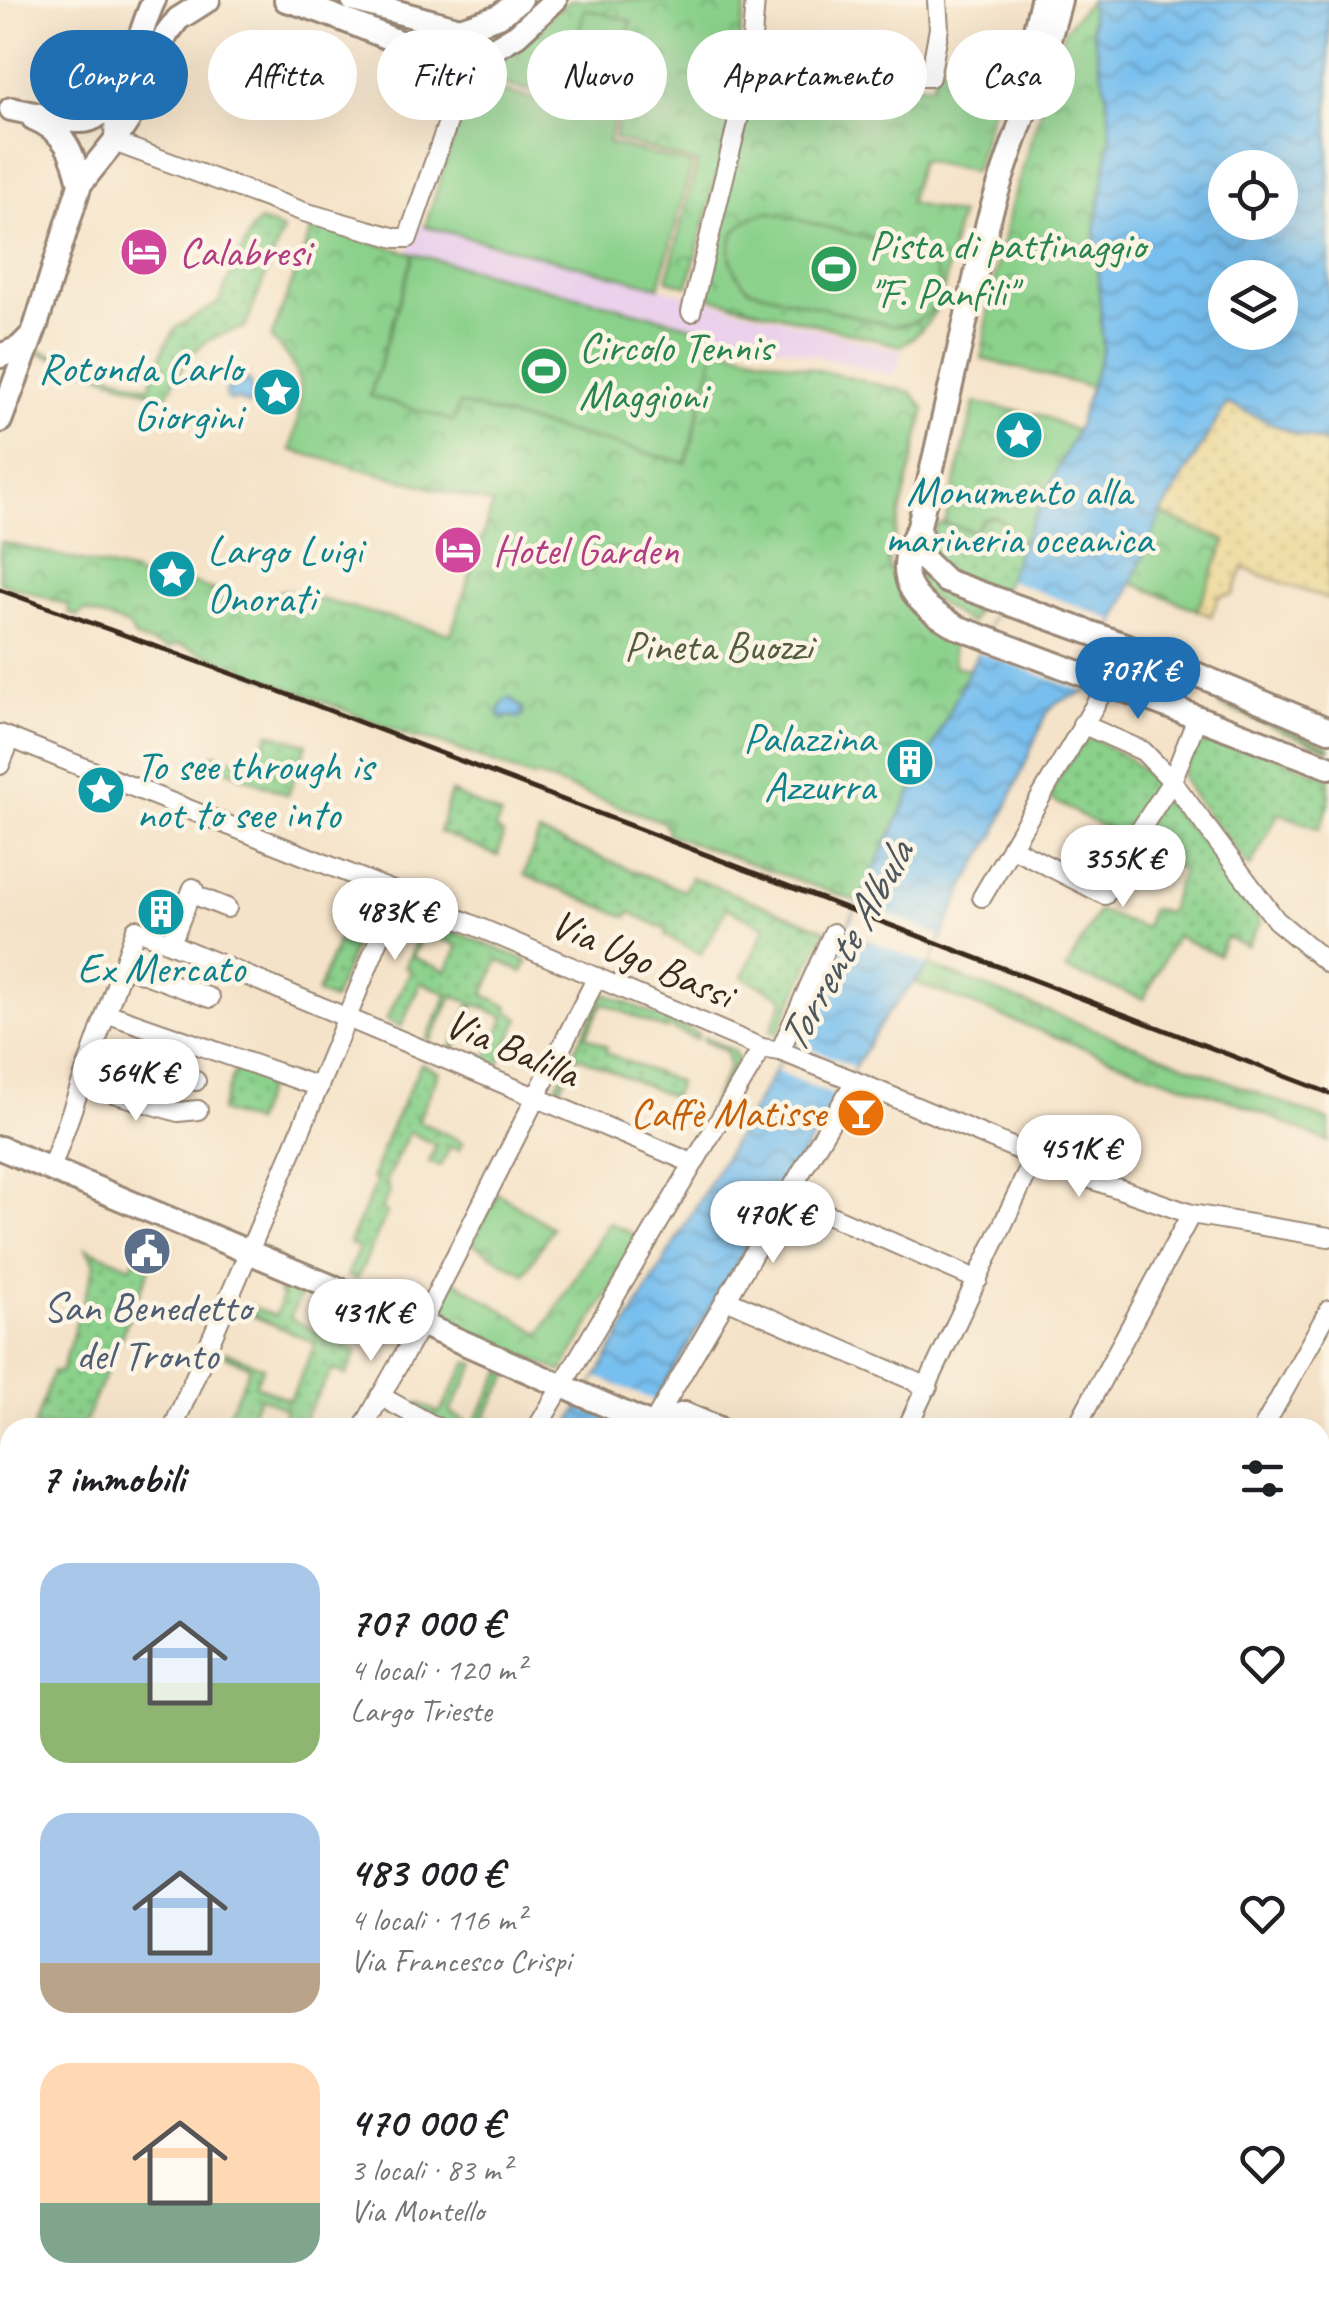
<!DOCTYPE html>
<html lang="it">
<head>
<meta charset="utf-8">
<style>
  body { margin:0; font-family:Caveat,sans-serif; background:#f2f2f2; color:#202124; height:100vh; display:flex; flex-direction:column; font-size:38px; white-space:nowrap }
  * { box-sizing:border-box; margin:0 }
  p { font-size:32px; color:#757577 }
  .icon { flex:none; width:55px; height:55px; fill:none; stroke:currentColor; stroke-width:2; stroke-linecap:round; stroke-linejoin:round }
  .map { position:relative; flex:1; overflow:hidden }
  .details { position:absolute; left:0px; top:1418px; width:1330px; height:892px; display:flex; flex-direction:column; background:#fff; border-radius:30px 30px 0 0; box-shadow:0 10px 40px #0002 }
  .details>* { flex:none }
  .top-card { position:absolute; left:30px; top:30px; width:1270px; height:90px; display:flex; gap:20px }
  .fabs { position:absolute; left:1208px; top:150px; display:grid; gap:20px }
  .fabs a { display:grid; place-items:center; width:90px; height:90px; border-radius:50%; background:#fff; box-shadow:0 10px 40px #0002; font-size:50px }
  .price { position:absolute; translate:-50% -85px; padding:0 22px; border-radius:35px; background:#fff; color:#222; font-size:32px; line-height:65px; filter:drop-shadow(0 2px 5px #0008) }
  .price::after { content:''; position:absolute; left:50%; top:60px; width:30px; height:22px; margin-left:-15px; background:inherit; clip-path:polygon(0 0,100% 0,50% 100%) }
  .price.selected { background:#1f6fb2; color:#fff }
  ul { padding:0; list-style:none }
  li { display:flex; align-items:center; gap:30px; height:250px; padding:0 40px }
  li span { display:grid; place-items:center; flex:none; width:280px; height:200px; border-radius:30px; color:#555 }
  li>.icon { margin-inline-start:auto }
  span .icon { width:120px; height:120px; fill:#fffc; stroke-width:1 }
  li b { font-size:42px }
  h2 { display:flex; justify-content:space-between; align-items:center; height:120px; padding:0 40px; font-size:42px }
  .chip { padding:0 35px; border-radius:45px; background:#fff; box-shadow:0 10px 40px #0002; font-size:35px; line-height:90px }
  .chip.selected { background:#1f6fb2; color:#fff }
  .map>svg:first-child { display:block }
  .built { fill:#ebd1eb }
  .grass { fill:url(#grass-tufts); stroke:#637e55; stroke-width:2.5 }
  .sand { fill:url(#sand-dots); stroke:#94825e; stroke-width:2.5 }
  .park { fill:url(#park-crowns); stroke:#637e55; stroke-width:2.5 }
  .garden { fill:url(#garden-dots); stroke:#637e55; stroke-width:2.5; fill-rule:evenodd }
  .pitch { fill:#8bd18c; stroke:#637e55; stroke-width:2.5 }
  .water { fill:url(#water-waves); stroke:#597486; stroke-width:2.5; fill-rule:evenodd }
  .pier { fill:#f5e3c9 }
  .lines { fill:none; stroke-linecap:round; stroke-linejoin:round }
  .minor-casing { stroke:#988674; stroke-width:22 }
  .tertiary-casing { stroke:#988674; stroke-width:28 }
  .secondary-casing { stroke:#988674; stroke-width:30 }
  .primary-casing { stroke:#988674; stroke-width:32 }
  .minor { stroke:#fff; stroke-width:18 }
  .tertiary { stroke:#fff; stroke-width:22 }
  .secondary { stroke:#fde5c5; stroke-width:25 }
  .primary { stroke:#f9bf6d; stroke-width:28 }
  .rail { stroke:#3b2a1e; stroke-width:5 }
  .labels { text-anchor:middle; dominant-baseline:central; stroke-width:9; stroke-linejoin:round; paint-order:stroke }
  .leisure-label { font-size:42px; fill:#27864d; stroke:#fcf5e5; text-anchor:start }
  .hotel-label { font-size:42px; fill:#b23c85; stroke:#fcf5e5; text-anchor:start }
  .culture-label { font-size:42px; fill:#0d838f; stroke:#fcf5e5; text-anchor:end }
  .park-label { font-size:42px; fill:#535c3f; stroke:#fcf5e5 }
  .street-label { font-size:42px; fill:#3b2a1e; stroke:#fcf5e5 }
  .food-label { font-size:42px; fill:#c56008; stroke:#fcf5e5; text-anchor:end }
  .service-label { font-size:42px; fill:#4e5e75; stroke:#fcf5e5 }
  .water-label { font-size:45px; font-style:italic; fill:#4d575d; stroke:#fcf5e5 }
</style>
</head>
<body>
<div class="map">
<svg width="1329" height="2308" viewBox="0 0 1329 2308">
  <defs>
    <pattern id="grass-tufts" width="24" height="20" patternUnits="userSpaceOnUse" patternTransform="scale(2.5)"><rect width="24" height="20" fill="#8bd18c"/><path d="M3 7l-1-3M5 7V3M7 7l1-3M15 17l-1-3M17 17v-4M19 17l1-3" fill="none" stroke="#73aa72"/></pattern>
    <pattern id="sand-dots" width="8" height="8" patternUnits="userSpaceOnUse" patternTransform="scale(2.5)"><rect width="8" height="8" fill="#eeda9e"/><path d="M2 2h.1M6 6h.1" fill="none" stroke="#cdbb88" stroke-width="1.8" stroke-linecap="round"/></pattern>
    <pattern id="park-crowns" width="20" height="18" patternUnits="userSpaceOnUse" patternTransform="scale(2.5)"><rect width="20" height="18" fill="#8bd18c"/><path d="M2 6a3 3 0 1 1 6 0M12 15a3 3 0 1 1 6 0" fill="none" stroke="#73aa72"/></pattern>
    <pattern id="garden-dots" width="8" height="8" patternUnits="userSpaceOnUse" patternTransform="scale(2.5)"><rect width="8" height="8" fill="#8bd18c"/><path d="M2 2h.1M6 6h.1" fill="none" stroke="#73aa72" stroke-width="1.8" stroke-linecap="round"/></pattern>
    <pattern id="water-waves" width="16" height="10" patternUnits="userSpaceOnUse" patternTransform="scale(2.5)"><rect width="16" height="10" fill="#77bfef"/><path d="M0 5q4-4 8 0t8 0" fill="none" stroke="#639bc1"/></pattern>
  </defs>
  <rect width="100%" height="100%" fill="#fcf5e5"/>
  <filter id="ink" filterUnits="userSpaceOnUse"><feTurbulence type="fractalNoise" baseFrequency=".01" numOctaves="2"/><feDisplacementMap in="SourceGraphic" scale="20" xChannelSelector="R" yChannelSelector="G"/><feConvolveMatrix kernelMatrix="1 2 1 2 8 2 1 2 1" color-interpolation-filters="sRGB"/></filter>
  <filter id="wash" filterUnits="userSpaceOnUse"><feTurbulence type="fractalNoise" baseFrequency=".0048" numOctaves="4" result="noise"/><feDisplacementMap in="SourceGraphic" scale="40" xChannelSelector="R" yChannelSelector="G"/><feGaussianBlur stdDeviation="2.25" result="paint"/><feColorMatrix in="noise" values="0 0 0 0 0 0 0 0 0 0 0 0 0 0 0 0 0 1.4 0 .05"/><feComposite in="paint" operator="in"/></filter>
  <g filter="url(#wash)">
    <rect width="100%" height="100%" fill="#f5e3c9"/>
    <path class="built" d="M416 224 902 351 895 376 408 252Z
      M31 2300H478L476 2308H25Z"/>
    <path class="grass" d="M913 558C925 586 951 597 979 604L970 624 922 592Z
      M1132 656 1150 669 1148 681 1141 683 1123 677Z
      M1225 704 1329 746V750L1220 706Z
      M929 965 1329 1121V1142L1236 1102 1149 1073 916 983Z
      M1329 2023V2129L1320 2125V2041Z"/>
    <path class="sand" d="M1228 402 1295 434 1329 443V600L1243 568 1233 594 1219 596 1211 616 1197 610 1226 541 1161 514Z"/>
    <path class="park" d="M570 0H747L732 74 743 78 688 286 667 280 697 163 614 139 620 113 475 77 473 71 533 32Z
      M1090 0 1092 29 1107 96 1111 135 1095 231 1103 349 1091 387 982 359 990 298 1011 206 1065 29Z
      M937 66 999 86 974 172 920 160 909 203 960 215C941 270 955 311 901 346L700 295 754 80 932 85Z
      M313 226 414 254 370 395 453 420 459 404 686 463 716 346 911 392 925 409 888 564 898 591 914 612 952 636 954 666 970 669 859 902 667 834 668 829 663 822 537 776 533 778 438 742 412 737 182 645H175L168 649 135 638 129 626 85 611 77 616 69 613 68 605 0 582V542L134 573 146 583 153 597 181 605 188 582 251 601 285 590 451 634 493 504 291 450C302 403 311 374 271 339Z
      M975 403 1041 415 1076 431 1023 541 1009 539 979 525 976 532 945 523Z
      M1161 514 1226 541 1197 610 1130 582Z
      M498 1193 552 1228 524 1274 472 1243Z
      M609 1222 640 1238 562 1372 434 1318 454 1280 541 1334Z"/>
    <path class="garden" d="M260 221 283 230 245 328C200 336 184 357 166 398L38 353 41 351 149 387 166 343 177 327 218 303 253 227Z
      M996 517 1007 525 1010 539 1023 541 1003 593 939 568 929 544 936 526 945 523 975 532 983 519Z
      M1206 728 1329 778V805L1319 829 1279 813 1250 867 1195 799 1182 776 1193 747Z
      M269 733 307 744 288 795 210 763 214 753 255 768Z
      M1086 735 1128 758 1150 778 1162 799 1209 850 1261 922 1247 946 1226 937 1218 955 1176 936 1144 999 1066 970 1098 911 1145 928 1151 909 1168 913 1182 870 1047 797Z
      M451 792 501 816 495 829 503 834 498 856 439 832Z
      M539 833 684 891 691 877 826 930 777 1034 770 1031 784 998 743 977 765 927 727 908 701 954 666 936 667 930 630 912 627 917 524 875Z
      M405 912 528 961 523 972 498 960 484 995 509 1007 507 1011 520 1018 497 1067 484 1064 505 1017 475 1004 454 1051 450 1050 471 1003 453 996 431 1040 427 1038 448 994 421 982 401 1027 386 1020 411 970 405 967 421 929 401 919ZM425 931 458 946 446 971 413 957Z
      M338 940 354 947 333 1000 317 993Z
      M604 993 699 1034 697 1040 668 1027 666 1030 603 1003 586 1036 607 1047 606 1053 678 1082 672 1097 577 1056 559 1090 555 1088Z
      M704 1037 733 1050 738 1060 715 1107 711 1105 729 1067 726 1051 703 1041Z
      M421 1064 439 1072 418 1121 463 1142 459 1150 450 1147 441 1166 429 1162 436 1145 409 1132 386 1181 390 1192 381 1210 387 1213 357 1280 347 1276 359 1248 349 1243 377 1180 372 1178 387 1136Z
      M237 1066 270 1080 253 1123 220 1111Z
      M86 1248 131 1267 136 1256 152 1263 83 1427H34L53 1371 61 1372 95 1264Z
      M285 1279 304 1288 290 1318 357 1352 346 1375 333 1369 304 1418 320 1427H277L286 1410 260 1397 243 1427 222 1428 250 1367 225 1356 226 1352 263 1367 255 1385 290 1400 316 1343 244 1312 247 1305 275 1316 283 1296 279 1294Z
      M423 1337 427 1339 394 1396 416 1408 419 1403 439 1413 468 1362 476 1364 450 1412 473 1425 502 1371 509 1375 485 1416 493 1421 490 1427H438L388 1400Z
      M1 1514 10 1516V1594L0 1593 10 1559 0 1555Z"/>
    <path class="pitch" d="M585 9 631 21 613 91 566 79Z
      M471 84 615 118 608 143 692 165 659 287 425 226Z
      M770 212 923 253C955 285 937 325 893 326L749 289C718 259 725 219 770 212Z
      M414 254 719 333 686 463 459 404 453 421 370 396Z"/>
    <path class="water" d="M1090 0H1329V443L1295 434 1227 403 1161 514 1086 692 1057 702 1046 714 995 835 967 881 929 965 884 1018 639 1427 567 1428 791 1043 978 652 1023 541 1076 431 1103 349 1095 231 1111 135 1107 96 1092 29ZM1225 168H1280V222H1225ZM1225 278H1280V332H1225Z
      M242 378 250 381 253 400 249 405 237 399 229 400 225 396 227 389Z
      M510 698 523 709V715L519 719 509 716 503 720 498 714 503 702Z"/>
    <path class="pier" d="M1009 580 1114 620 1086 692 978 652Z
      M859 902 941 936 929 965 847 931Z
      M793 1040 854 1067 837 1097 776 1071Z
      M597 1377 656 1401 639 1427 580 1405Z"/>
  </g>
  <g filter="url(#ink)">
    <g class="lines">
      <g class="minor-casing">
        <path id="minor" d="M749 76 930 77 939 28 937 0
          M115 99 114 142 304 212 396 238H408L468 64
          M691 312 749 76 755 0
          M1198 716 1172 781 1276 920 1329 964
          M0 734 398 893 762 1048 780 1051 855 1081 1071 1172 1191 1214 1329 1237
          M0 765 11 738
          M1011 847 1105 895 1131 844 1172 781 1143 751 1082 724
          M982 897 1108 683
          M171 943 193 888 197 896 227 908
          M123 966 210 998
          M106 1013 319 1087
          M93 1051 196 1081
          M780 1051 833 933
          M82 1084 178 1112 198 1110
          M51 1169 136 929 692 1163
          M786 1196 978 1280
          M726 1299 928 1387
          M380 1396 438 1428
          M651 1427 855 1081
          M173 1428 293 1149 398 893
          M363 1428 421 1324 597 977
          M537 1428 762 1048
          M907 1428 1035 1156
          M1076 1428 1191 1214
          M1263 1428 1329 1310
          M1320 1582 1329 1564
          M1320 1774 1329 1755
          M0 1851 10 1827
          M1320 1993 1329 1975
          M0 2124 10 2108
          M1320 2263 1329 2268
          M781 2308 785 2300
          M964 2308 967 2300
          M1086 2308 1090 2300
          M1229 2308 1233 2300"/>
      </g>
      <g class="tertiary-casing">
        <path id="tertiary" d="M286 0C348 17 405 50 468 64L517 35 555 0
          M353 0 460 29 499 16 520 0
          M1060 0C1041 76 1009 147 988 222L919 526 922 558 946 581 1136 649 1329 730
          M1023 79 1042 0
          M11 109C33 113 58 121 81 121 123 121 138 31 154 0
          M33 118C65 131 73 152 80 184
          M0 356 19 348 30 337
          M0 421 36 325 80 184 114 142 143 97 166 35 178 19 208 0
          M915 534C891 582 917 604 957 627L1329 767
          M0 1148 421 1324 658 1428
          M654 1423 684 1414 717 1428
          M1320 1694 1329 1698
          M1320 1724 1329 1728"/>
      </g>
      <g class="secondary-casing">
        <path id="secondary" d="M1 2308 10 2299"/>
      </g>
      <g class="primary-casing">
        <path id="primary" d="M0 2022 10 2027
          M715 2300 737 2308"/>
      </g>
      <use href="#minor" class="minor"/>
      <use href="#tertiary" class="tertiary"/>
      <use href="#secondary" class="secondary"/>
      <use href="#primary" class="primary"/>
      <path class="rail" d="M0 590 260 684 1329 1093"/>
    </g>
  </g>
  <defs>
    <g id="hotel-disc" transform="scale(2.5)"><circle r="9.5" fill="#d1479c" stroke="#fcf5e5"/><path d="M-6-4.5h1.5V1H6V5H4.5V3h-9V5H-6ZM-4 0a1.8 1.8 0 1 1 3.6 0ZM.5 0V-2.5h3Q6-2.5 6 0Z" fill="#fff"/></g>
    <g id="stadium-disc" transform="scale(2.5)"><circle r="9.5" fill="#2e9e5b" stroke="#fcf5e5"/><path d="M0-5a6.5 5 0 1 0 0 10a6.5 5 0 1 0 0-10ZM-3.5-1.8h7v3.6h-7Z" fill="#fff"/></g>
    <g id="sight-disc" transform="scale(2.5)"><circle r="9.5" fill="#0f9aa8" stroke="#fcf5e5"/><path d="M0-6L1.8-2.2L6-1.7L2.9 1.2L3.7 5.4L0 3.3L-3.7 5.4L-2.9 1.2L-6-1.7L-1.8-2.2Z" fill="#fff"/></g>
    <g id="building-disc" transform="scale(2.5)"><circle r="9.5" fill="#0f9aa8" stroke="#fcf5e5"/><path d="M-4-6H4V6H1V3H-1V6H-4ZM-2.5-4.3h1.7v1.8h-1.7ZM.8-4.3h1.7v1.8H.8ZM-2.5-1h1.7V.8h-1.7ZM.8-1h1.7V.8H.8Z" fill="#fff"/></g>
    <g id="bar-disc" transform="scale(2.5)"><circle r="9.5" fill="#e8710a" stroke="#fcf5e5"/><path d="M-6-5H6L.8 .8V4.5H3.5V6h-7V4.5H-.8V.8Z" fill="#fff"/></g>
    <g id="civic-disc" transform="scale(2.5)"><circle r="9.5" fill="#5c6f8a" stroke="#fcf5e5"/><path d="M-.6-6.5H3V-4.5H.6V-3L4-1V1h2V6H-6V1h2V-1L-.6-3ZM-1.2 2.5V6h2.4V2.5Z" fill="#fff"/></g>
  </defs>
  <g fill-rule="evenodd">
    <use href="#hotel-disc" x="144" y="252"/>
    <use href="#stadium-disc" x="834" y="269"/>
    <use href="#stadium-disc" x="544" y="371"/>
    <use href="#sight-disc" x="277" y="392"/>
    <use href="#sight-disc" x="1019" y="435"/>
    <use href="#hotel-disc" x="458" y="550"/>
    <use href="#sight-disc" x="172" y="574"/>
    <use href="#building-disc" x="910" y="762"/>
    <use href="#sight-disc" x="101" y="790"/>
    <use href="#building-disc" x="161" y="912"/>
    <use href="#bar-disc" x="861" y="1113"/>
    <use href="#civic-disc" x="147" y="1251"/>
  </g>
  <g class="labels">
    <g class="leisure-label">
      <text x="869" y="245">Pista di pattinaggio<tspan x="869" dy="48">"F. Panfili"</tspan></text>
      <text x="579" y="347">Circolo Tennis<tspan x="579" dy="48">Maggioni</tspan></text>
    </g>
    <g class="hotel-label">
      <text x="179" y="252">Calabresi</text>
      <text x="493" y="550">Hotel Garden</text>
    </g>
    <g class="culture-label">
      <text x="242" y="368">Rotonda Carlo<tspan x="242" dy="48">Giorgini</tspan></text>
      <text x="1019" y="491" text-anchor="middle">Monumento alla<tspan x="1019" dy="48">marineria oceanica</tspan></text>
      <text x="207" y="550" text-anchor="start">Largo Luigi<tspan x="207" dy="48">Onorati</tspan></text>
      <text x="875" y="738">Palazzina<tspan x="875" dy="48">Azzurra</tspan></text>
      <text x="136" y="766" text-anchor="start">To see through is<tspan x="136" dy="48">not to see into</tspan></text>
      <text x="161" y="968" text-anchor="middle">Ex Mercato</text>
    </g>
    <g class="park-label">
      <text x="718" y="646">Pineta Buozzi</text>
    </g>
    <g class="street-label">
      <text transform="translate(642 959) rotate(23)">Via Ugo Bassi</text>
      <text transform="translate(512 1048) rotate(23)">Via Balilla</text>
    </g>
    <g class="food-label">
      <text x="826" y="1113">Caffè Matisse</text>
    </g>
    <g class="service-label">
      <text x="147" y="1307">San Benedetto<tspan x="147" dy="48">del Tronto</tspan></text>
    </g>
    <g class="water-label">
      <text transform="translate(845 947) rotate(-61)">Torrente Albula</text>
    </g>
  </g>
</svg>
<div class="fabs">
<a><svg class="icon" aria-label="locate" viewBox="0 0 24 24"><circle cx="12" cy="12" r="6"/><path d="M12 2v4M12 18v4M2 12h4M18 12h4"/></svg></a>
<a><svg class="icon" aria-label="layers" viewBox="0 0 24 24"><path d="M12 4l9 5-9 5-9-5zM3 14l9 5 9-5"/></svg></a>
</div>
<b class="price selected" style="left:1138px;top:722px">707K €</b>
<b class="price" style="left:1123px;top:910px">355K €</b>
<b class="price" style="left:395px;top:963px">483K €</b>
<b class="price" style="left:136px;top:1124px">564K €</b>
<b class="price" style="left:1079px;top:1200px">451K €</b>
<b class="price" style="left:773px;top:1266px">470K €</b>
<b class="price" style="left:371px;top:1364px">431K €</b>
<div class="top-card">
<a class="chip selected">Compra</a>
<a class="chip">Affitta</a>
<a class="chip">Filtri</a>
<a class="chip">Nuovo</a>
<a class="chip">Appartamento</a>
<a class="chip">Casa</a>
</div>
<section class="details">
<h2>7 immobili<svg class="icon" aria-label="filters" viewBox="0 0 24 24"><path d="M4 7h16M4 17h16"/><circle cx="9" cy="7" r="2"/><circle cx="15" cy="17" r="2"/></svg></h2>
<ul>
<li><span style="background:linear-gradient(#a9c7e8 60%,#8fb573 0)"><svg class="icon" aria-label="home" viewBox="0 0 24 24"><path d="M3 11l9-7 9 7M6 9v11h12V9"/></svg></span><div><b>707 000 €</b><p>4 locali · 120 m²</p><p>Largo Trieste</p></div><svg class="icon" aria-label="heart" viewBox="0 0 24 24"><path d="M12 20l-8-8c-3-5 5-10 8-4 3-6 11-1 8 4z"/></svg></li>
<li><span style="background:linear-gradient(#a9c7e8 75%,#b9a48a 0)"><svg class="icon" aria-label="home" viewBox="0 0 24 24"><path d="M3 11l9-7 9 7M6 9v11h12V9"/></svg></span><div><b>483 000 €</b><p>4 locali · 116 m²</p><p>Via Francesco Crispi</p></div><svg class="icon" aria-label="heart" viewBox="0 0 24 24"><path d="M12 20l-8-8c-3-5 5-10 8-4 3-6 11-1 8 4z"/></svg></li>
<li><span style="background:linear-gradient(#ffd9b3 70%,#7fa58c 0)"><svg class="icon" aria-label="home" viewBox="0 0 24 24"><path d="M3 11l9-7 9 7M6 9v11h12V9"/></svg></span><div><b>470 000 €</b><p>3 locali · 83 m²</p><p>Via Montello</p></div><svg class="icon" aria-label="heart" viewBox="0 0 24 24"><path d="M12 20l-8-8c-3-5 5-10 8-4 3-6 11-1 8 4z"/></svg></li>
</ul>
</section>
</div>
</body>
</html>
